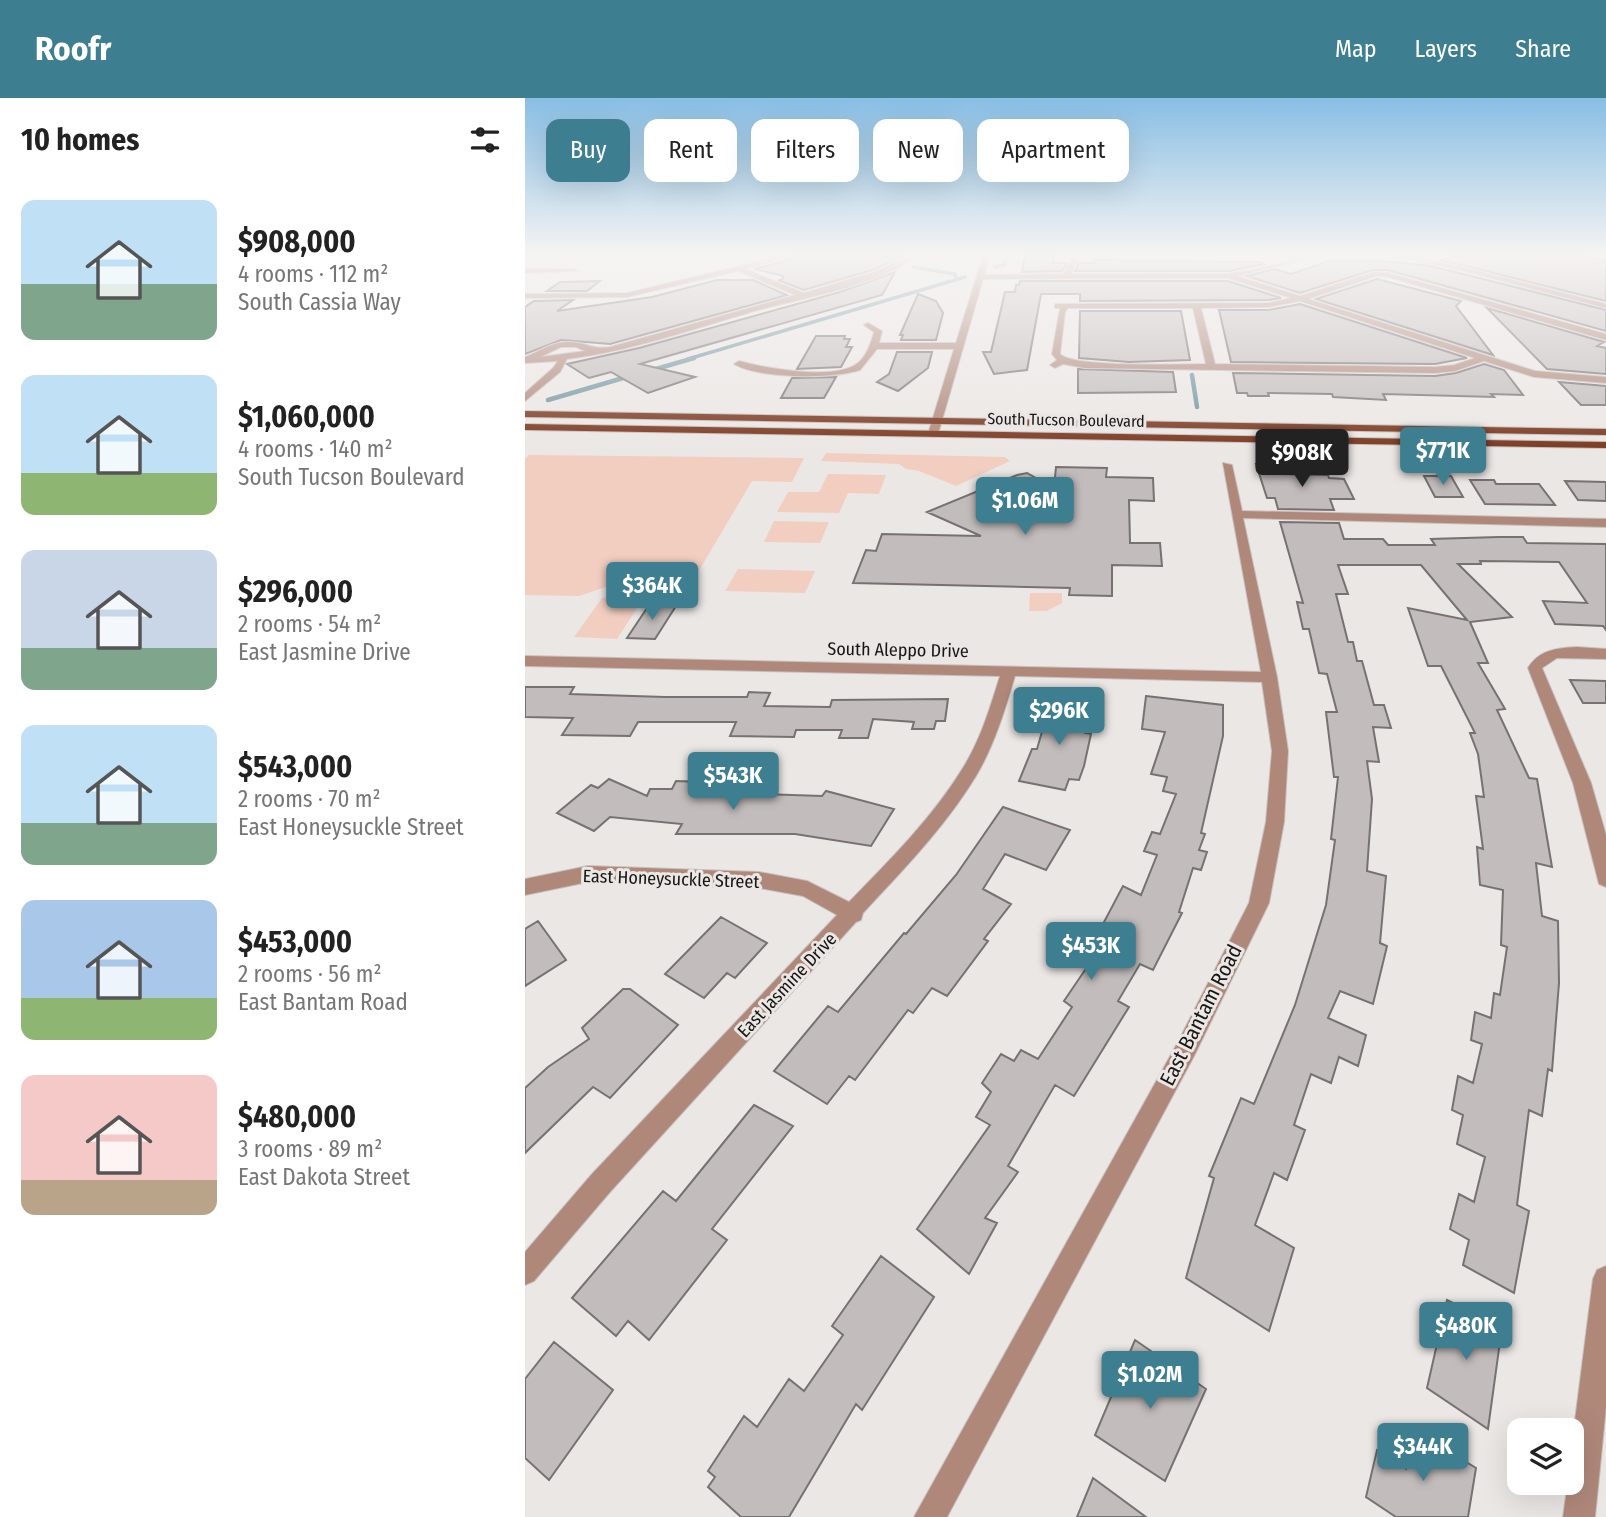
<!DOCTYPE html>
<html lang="en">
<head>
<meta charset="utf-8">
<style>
  body { margin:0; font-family:"Fira Sans Condensed",sans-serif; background:#f2f2f2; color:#222; height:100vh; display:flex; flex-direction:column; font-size:26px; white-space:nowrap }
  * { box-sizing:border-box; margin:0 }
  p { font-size:23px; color:#767676 }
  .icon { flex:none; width:38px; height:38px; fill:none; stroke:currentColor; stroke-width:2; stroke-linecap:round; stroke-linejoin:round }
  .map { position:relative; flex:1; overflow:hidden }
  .sheet { display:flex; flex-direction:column; background:#fff; width:525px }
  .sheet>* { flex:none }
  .guide { position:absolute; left:21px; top:21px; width:665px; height:63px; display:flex; gap:14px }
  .controls { position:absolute; left:982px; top:1320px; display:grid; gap:14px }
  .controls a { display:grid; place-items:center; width:77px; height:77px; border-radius:14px; background:#fff; box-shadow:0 7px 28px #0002; font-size:35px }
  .price { position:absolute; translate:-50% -60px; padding:0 16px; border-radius:7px; background:#3e7e91; color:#fff; font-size:23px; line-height:46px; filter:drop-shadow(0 2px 4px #0008) }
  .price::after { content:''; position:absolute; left:50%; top:42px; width:21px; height:16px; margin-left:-10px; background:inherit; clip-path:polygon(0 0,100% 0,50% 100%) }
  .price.current { background:#222; color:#fff }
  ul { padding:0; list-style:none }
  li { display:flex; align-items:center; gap:21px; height:175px; padding:0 21px }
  li span { display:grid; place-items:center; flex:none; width:196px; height:140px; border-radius:14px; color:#555 }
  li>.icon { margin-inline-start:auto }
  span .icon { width:84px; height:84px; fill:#fffc; stroke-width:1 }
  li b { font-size:30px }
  h2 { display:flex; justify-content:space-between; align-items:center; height:84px; padding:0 21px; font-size:30px }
  .tag { padding:0 24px; border-radius:14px; background:#fff; box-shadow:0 7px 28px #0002; font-size:24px; line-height:63px }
  .tag.current { background:#3e7e91; color:#fff }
  header { display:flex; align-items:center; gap:42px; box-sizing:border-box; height:98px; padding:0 35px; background:#3e7e91; color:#fff }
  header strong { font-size:33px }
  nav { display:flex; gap:38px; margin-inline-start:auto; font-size:24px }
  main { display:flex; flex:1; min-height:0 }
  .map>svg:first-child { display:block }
  .green { fill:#f2cec1 }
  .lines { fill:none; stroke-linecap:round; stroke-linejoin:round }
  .stream-far1 { stroke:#7295a1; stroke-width:3.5 }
  .stream { stroke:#7295a1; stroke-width:4.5 }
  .building { fill:#c2bdbc; stroke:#767271; stroke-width:2 }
  .minor-casing { stroke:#c5c1c0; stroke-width:2 }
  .major-casing { stroke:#c5c1c0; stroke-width:2 }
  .minor { fill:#b0887a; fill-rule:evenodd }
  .major { fill:#7a371e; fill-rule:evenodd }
  .labels { text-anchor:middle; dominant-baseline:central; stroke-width:6; stroke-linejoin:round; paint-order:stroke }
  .far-street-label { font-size:16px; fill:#171615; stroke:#ebe7e5 }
  .street-label { font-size:18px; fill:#171615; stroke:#ebe7e5 }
  .near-street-label { font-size:21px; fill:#171615; stroke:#ebe7e5 }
</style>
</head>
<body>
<header>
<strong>Roofr</strong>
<nav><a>Map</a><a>Layers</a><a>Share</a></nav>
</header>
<main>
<section class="sheet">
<h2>10 homes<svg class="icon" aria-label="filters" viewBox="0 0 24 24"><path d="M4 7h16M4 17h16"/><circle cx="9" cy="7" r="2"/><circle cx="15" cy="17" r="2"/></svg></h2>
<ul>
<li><span style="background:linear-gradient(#bfe0f5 60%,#7fa58c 0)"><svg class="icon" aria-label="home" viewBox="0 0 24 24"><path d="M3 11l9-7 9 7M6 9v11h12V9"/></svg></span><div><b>$908,000</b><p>4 rooms · 112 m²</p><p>South Cassia Way</p></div></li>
<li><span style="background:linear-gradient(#bfe0f5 70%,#8fb573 0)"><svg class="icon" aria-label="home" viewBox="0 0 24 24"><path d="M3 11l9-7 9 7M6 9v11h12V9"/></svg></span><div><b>$1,060,000</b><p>4 rooms · 140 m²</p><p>South Tucson Boulevard</p></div></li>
<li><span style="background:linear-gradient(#c9d6e8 70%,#7fa58c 0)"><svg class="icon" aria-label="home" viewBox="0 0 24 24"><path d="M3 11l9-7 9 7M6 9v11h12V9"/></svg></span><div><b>$296,000</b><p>2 rooms · 54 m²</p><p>East Jasmine Drive</p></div></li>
<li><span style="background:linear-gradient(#bfe0f5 70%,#7fa58c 0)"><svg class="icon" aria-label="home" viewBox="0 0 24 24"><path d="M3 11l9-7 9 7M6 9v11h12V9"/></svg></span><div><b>$543,000</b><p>2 rooms · 70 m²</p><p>East Honeysuckle Street</p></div></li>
<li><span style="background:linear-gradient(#a9c7e8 70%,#8fb573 0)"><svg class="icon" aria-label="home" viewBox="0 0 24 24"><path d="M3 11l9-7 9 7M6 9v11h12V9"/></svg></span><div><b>$453,000</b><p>2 rooms · 56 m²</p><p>East Bantam Road</p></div></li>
<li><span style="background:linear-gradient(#f6c9c9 75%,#b9a48a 0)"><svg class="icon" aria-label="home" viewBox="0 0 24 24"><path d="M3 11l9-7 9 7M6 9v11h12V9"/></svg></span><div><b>$480,000</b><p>3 rooms · 89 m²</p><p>East Dakota Street</p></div></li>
</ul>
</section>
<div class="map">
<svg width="1081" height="1419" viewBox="0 0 1081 1419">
  <rect width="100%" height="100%" fill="#ebe7e5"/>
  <path class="green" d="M301 355 480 359 485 363 431 388 394 373 381 371 374 366 296 363Z
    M4 357 279 360 267 384 227 383 169 481 108 480 54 498 0 497V361Z
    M303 376 361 377 354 396 323 395 314 415 252 414 263 394H294Z
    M249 423 304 424 295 445 239 444Z
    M213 471 290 473 280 495 200 493Z
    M127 487 92 541 49 539 77 500Z
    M505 495H537V505L522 513H504Z"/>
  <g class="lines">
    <path class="stream-far1" d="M388 169 430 176 431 181
      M470 169 479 167 481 158
      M163 261 440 179"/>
    <path class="stream" d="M124 273 169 260
      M667 277 672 309
      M23 302 105 278"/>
  </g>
  <path class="building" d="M270 158H379L347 172 279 192 253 182H257L258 178 230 171 268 161Z
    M500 158H529L528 165H542L537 173 497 174Z
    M927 158H1060L1081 162V203L916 162Z
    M569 162 735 164 739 166 704 173H550L554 165H569Z
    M804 163H855L901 167 934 175 1081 212V233L863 172H848L775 195 722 178 750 171 766 176Z
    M370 174 357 197 115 266 170 279 123 295 86 274 64 280 42 266 114 250 315 194Z
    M852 181 936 203 931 208 968 257 791 201Z
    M192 182H228L262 197 85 246 36 242 0 256V209L9 203 48 202 32 213 127 199Z
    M75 183 62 193H22L35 184Z
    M495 183H703L756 200 744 202 555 203V196H516L502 272 469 276 458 254H466L480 194H490L491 187H494Z
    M393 196 411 203 418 215 411 242H376L378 237H375Z
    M775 206 942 260 910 266 706 264 694 212H744Z
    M962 210 1079 244 1072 248 1081 250V276L1022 271Z
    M555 213H656L665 262 604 264 554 260Z
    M291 238H320L319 241H325L321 249H327L316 269 272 271Z
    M372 254H407L403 270 373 293 352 284 364 276Z
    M959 266 979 272 998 297 966 296 969 299 858 296 861 302 808 299 807 296 743 295 744 298H723L722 295H712L708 275 910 278 931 275Z
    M553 271 648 274 651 294 553 295Z
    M311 279 299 300H256L267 280Z
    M1034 284 1081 288V307H1056Z
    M731 366H752L755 376 803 377 804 380 819 381 829 401H805L809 412 753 411 750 400H742Z
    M531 369 582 370 581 379 628 380 629 403 604 402 605 445H635L637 468 587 467V498L544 497 545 490 328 485 341 452 351 453 357 436 456 438 402 414 492 377 502 375 529 390Z
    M899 378H926L938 399H910Z
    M945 382H969L971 386H1014L1030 407 960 406Z
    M1040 383 1081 384V403L1053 402Z
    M755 424 814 425 819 441H858L863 447H910L906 441 974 439H998L1002 445 1081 446V532L1078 528 1030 526 1018 503 1062 505 1034 464 955 463 956 466H933L987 519 945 524 963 565H953L980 611 972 612 1004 680 1012 681 1027 769 1011 765 1017 818 1033 823 1034 885 1027 973 1023 971 1017 1018 1004 1012 992 1107 1004 1113 989 1195 938 1167 944 1142 925 1131 934 1096 949 1104 960 1059 932 1046 938 1017 927 1012 933 978 948 985 957 946 946 942 950 914 966 920 969 895 975 897 982 849 976 847 978 792 955 787 952 749 958 751 951 698 959 699 953 656 945 635H950L916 568H903L883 510 942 522 896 467H813L823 496H811L823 544H828L832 563H837L849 607H859L866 630 848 629 854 664 842 663 847 701 842 773 861 778 855 845 862 848 848 906 815 893 803 920 841 937 833 968 814 959 806 985 786 976 769 1027 780 1032 762 1082 749 1075 730 1127 769 1150 744 1233 661 1180 689 1080 684 1078 716 1000 729 1006 770 907 801 807 810 742 806 741 813 679H809L801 614H812L802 576 794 575 784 531H778L772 504 778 505Z
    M124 507 151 508 130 541 102 540Z
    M1045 582 1081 583V605H1058Z
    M0 589H49L45 596 140 599H222L224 594 245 595 239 608 305 609 307 602 423 601 420 623H411L409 631H387L389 624 348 621 343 640H314L317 632H271L269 639 205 638 211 624H113L105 638 37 637 48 620 0 619Z
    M621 598 698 607V638L676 735 680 736 674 752 682 754 676 772 668 770 654 814 657 815 628 872 615 866 593 903 604 909 549 998 530 987 483 1068 493 1074 460 1120 472 1125 444 1176 392 1131 465 1027 451 1019 466 994 457 985 476 956 489 963 496 952 513 961 547 909 539 903 577 847 569 843 598 788 616 797 632 757 619 753 627 734 635 736 651 696 638 693 642 679 626 676 640 634 617 631Z
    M527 599 558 603 554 619 564 620 560 635 566 636 559 668 554 682 544 681 540 692 494 683 507 651H512Z
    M84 681 122 698 125 691H147L151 683 180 684 176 692 183 694 297 698 301 693 369 711 346 748 270 736H151L157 726 85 719 69 733 32 715 66 687 73 690Z
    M478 709 545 732 521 772 480 756 458 791 486 806 459 841 463 843 422 898 407 890 388 915 383 912 330 982 324 978 302 1006 249 973 303 908 313 914 379 835 381 836 431 777Z
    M196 819 242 845 210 880 202 875 179 900 140 876Z
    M13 823 41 862 0 888V831Z
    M98 891H105L153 927 85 1000 68 989 0 1055V990L23 969 64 941 57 930Z
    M229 1007 268 1028 187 1131 202 1142 124 1242 103 1223 91 1238 47 1200 138 1093 151 1103Z
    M356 1158 409 1199 337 1312 331 1306 264 1419H216L183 1389 190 1379 183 1373 219 1318 232 1329 264 1281 279 1293 318 1237 307 1228Z
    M922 1202 977 1229 963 1331 902 1290Z
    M610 1242 681 1291 640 1383 570 1337Z
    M29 1244 88 1292 24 1382 0 1360V1281Z
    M890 1333 951 1370 943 1419H871L841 1399 852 1352 881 1371Z
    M568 1380 621 1419H552Z"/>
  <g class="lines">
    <g class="minor-casing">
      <path id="minor" d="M257 158H267L220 171 279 195 348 174 385 158H392C350 189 280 199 230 213 168 231 106 253 42 261L35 274 0 303V295L28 270 33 263 0 265V259C14 254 26 244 42 244 60 243 65 252 85 249L270 197 213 173 102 199 0 200V196L102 195ZM36 249H51L60 253 15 259Z
        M458 158H464L459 177 539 176 548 158H554L546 176H704L793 158 712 178 775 198 849 174 863 175 1081 236V242L863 179 852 178 783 201 1010 273 1081 279V285L1009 279 959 263 930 273 910 275 560 270 538 266 530 270 525 267 532 262 527 256 535 210H530V206L744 205 766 200 703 180 458 181 413 336 408 339 403 336 429 251H352L335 272C308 281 234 281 209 266L214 263C240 270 306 282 330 267 341 261 346 245 349 234L339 227 343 225 357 233 354 245H431ZM775 203 950 260 929 267 910 269 690 266 676 210 744 209ZM543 210H668L681 266C657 266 548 270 535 256L540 214Z
        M869 158H880L935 168 1081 206V210L935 172Z
        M0 171H50L54 173 0 175Z
        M698 365 707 367 717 413 1081 421V429L718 420 752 579 763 653 759 724 744 805 669 958 422 1419H389L653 944 724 805 741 724 747 653 737 584 490 578C480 612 469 648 451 678 420 729 378 772 338 815L336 822 331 824 85 1094 9 1183 0 1187V1154L67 1076 312 817 278 798 234 790 63 784 0 797V781L63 768 234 774 282 783 324 804C364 763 406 721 436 673 455 644 465 610 475 578L0 568V558L736 574Z
        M1052 549 1081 551V561L1032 560 1017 570 1066 685 1081 737V789L1074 786 1048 685 1003 570C1014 552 1031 550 1052 549Z
        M1081 1168V1309L1070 1419H1038L1043 1384H1046V1354L1068 1181 1072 1172Z"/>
    </g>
    <g class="major-casing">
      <path id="major" d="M0 313 1081 331V337L0 319Z
        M0 326 1081 344V350L0 332Z"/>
    </g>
    <use href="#minor" class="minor"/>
    <use href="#major" class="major"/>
  </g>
  <linearGradient id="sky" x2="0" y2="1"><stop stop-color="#88bee4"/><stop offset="0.44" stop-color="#f6f4f3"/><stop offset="1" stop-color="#f6f4f3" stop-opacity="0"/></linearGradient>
  <rect width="1081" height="356" fill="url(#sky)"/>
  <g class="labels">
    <g class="far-street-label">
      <text transform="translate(541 322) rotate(1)">South Tucson Boulevard</text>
    </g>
    <g class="street-label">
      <text transform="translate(373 552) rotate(1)">South Aleppo Drive</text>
      <text transform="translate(146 781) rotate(2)">East Honeysuckle Street</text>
      <text transform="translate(262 887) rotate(-47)">East Jasmine Drive</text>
    </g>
    <g class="near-street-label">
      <text transform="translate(676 917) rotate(-63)">East Bantam Road</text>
    </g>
  </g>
</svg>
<div class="controls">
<a><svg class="icon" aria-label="layers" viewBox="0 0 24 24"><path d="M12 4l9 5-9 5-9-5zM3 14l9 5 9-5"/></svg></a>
</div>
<b class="price" style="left:918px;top:389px">$771K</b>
<b class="price current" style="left:777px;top:391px">$908K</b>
<b class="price" style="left:500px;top:439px">$1.06M</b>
<b class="price" style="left:127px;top:524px">$364K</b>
<b class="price" style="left:534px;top:649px">$296K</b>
<b class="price" style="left:208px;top:714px">$543K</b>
<b class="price" style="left:566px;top:884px">$453K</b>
<b class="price" style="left:941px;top:1264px">$480K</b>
<b class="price" style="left:625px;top:1313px">$1.02M</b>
<b class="price" style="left:898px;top:1385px">$344K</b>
<div class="guide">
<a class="tag current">Buy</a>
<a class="tag">Rent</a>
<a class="tag">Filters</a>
<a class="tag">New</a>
<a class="tag">Apartment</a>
</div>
</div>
</main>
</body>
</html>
